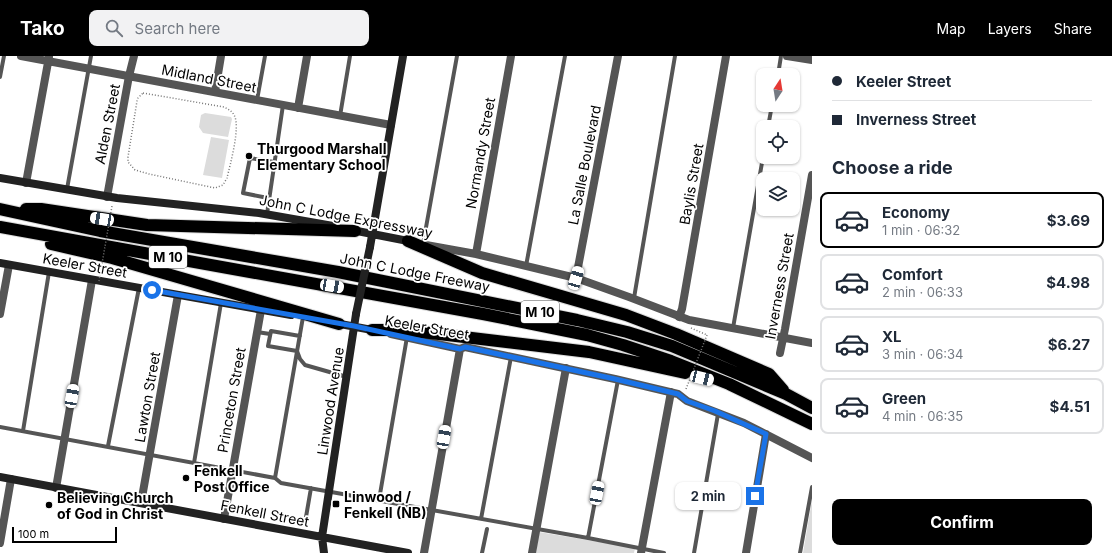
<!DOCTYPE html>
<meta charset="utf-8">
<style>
body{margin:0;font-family:Inter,sans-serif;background:#f2f2f3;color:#1f2937;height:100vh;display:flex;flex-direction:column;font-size:15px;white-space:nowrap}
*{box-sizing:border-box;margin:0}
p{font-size:13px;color:#747a83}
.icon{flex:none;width:22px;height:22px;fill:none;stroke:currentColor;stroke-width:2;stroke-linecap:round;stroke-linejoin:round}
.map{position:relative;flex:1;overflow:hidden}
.drawer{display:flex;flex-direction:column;background:#fff;width:300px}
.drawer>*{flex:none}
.hud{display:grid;align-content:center;height:88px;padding:0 20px;background:#fff}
.needle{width:26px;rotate:12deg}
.controls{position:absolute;left:756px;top:12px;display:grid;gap:8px}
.controls a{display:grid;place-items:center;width:44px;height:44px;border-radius:8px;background:#fff;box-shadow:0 1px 3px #0004;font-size:20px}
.scale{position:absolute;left:12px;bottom:10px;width:105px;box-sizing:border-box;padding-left:4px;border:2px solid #000;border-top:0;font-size:11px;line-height:14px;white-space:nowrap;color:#000;-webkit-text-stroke:3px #fff;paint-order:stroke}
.end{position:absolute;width:18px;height:18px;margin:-9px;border:5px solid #1a73e8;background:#fff;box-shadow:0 0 0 2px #fff}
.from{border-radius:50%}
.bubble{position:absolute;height:28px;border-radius:8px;background:#fff;box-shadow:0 1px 3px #0004;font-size:13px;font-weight:700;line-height:28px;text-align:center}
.car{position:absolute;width:12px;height:24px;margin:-12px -6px;border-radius:5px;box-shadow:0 0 3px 1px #0007;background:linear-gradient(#fff 24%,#345 0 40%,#fff 0 76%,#345 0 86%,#fff 0)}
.hud b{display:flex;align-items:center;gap:14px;height:38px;font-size:15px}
.hud b+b{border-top:1px solid #e0e1e3}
.hud i{width:10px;height:10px;background:#1f2937}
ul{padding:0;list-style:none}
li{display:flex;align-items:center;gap:12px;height:56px;margin:0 8px 6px;padding:0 12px;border:2px solid #e0e1e3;border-radius:8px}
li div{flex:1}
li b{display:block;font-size:15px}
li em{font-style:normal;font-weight:700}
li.on{border-color:#000}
li>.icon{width:36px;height:36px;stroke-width:1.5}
h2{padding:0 20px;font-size:18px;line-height:48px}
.action{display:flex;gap:8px;margin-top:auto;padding:8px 20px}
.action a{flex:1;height:46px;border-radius:8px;background:#000;color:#fff;font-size:16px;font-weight:700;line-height:46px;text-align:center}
header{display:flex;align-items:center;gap:24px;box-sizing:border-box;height:56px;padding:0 20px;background:#000;color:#fff}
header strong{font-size:19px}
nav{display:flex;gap:22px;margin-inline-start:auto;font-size:14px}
.search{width:280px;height:36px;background:#f2f2f3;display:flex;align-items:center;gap:10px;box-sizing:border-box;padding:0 14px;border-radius:8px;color:#747a83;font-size:15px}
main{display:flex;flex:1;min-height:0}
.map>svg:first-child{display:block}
.green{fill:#dcdcdc}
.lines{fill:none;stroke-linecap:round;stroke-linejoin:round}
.highway-casing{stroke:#dbdbdb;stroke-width:14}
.path{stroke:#777;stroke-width:1.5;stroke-dasharray:1 2;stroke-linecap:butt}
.lane{stroke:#555;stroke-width:4}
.street{stroke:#555;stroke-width:8}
.secondary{stroke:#222;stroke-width:8}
.highway{stroke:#000;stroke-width:12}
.path-bridge{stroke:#777;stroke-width:1.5;stroke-dasharray:1 2;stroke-linecap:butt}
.secondary-bridge{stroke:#222;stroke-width:8}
.route{stroke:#1a73e8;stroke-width:5}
.poi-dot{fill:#000;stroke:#fff;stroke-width:1.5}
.labels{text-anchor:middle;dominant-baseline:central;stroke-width:3.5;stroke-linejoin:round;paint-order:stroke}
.shield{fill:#fff;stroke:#4c4c4c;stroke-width:1}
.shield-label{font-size:13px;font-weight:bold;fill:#000}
.street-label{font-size:14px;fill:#000;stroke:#fff}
.poi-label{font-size:14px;font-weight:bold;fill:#000;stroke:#fff;text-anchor:start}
</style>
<header>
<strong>Tako</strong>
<div class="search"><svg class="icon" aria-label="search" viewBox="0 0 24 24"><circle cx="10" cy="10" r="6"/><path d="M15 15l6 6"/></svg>Search here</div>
<nav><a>Map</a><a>Layers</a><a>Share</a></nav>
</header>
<main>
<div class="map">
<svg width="812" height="497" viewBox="0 0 812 497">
<rect width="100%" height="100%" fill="#fff"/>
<path class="green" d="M205,57L231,61L232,63L228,81L203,77L199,71L201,59Z
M211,81L229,84L222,122L203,119Z
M812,444V497H803Z
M539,476L635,492L634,497H536Z"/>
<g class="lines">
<g class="highway-casing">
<path id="highway" d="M0,153L100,175L338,216L577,264L627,276L672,290L786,338L812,352
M26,153H41L147,169L355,175
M0,171L483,258L587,279L623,289L671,305L729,328L812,368
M408,185L482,217L626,259L676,278L769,318L783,334
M51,188L112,202L339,268
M372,274H405L589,296L685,317"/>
</g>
<path class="path" d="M143,37L224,51C228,53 232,55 234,59C241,70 230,109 227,122L223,129L215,132L149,118L135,114L128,106V101L137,45L138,42Z
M691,272L707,279"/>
<path class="lane" d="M778,19L781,0
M0,21L4,0
M257,44L265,0
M340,60L350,0
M768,71L772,49
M67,133L91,0
M268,142L243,137L250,102L274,106
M267,158L283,49
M423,188L457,0
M526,210L565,0
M634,242L675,0
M733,272L763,101
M257,276L270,278
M300,280L271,275L268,290L297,295L300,303L305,309L347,321
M0,371L275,422L281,427L588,482L664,497
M23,375L49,216
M108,390L139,232
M194,407L221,247
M275,422L303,261
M379,444L407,281
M306,461L311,432
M481,463L511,301
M588,482L618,324
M482,497L487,473
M694,497L718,358
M800,497L812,431"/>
<path class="street" d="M21,0L391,69
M787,0L812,4
M215,36L221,0
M298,52L307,0
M26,127L49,1
M107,141L129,20L134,0
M426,189L476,198L576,222L629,241L689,264L812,287
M476,198L511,0
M576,222L618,0
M0,258L9,209
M679,261L682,253L726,0
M391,278L460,293L465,291L615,323L678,338L687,345L744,367L812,402
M780,297L785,273L812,119
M56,432L92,224
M141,447L178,239
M224,463L261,254
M0,487L11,423
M424,497L460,293
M532,497L566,312
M641,497L671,336
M746,497L766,378"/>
<path class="secondary" d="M0,122L117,142L259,157L333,170
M352,174L408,185
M370,191L403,0
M0,207L291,259
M335,267L372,274
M0,421L408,497
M324,497L322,481L356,258"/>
<use href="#highway" class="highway"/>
<path class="path-bridge" d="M99,225L112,150
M686,333L707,279"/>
<path class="secondary-bridge" d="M356,258L370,191"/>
</g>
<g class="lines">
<path class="route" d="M152,234L354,270L460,293L465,291L615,323L678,338L687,345L715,355L766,378L755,440"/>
</g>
<g class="poi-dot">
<circle cx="249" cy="100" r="4"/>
<circle cx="186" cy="422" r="4"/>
<rect x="332" y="444" width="8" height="8" rx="2"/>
<circle cx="49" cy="449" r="4"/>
</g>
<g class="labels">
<g class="shield">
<rect x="149" y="190" width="38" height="22" rx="3"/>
<rect x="521" y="245" width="38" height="22" rx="3"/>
</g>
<g class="shield-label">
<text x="168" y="201">M 10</text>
<text x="540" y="256">M 10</text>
</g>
<g class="street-label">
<text transform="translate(209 22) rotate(11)">Midland Street</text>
<text transform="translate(107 68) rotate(-79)">Alden Street</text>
<text transform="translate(480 97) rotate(-80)">Normandy Street</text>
<text transform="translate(584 109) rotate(-79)">La Salle Boulevard</text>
<text transform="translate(691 128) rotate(-80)">Baylis Street</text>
<text transform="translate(346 160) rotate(11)">John C Lodge Expressway</text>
<text transform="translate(85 209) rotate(10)">Keeler Street</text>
<text transform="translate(415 216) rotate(11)">John C Lodge Freeway</text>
<text transform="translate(779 230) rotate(-80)">Inverness Street</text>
<text transform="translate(427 271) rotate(10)">Keeler Street</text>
<text transform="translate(147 341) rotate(-80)">Lawton Street</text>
<text transform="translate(231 344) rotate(-80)">Princeton Street</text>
<text transform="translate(330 345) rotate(-81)">Linwood Avenue</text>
<text transform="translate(265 457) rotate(11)">Fenkell Street</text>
</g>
<g class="poi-label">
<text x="257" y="92">Thurgood Marshall<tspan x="257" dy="16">Elementary School</tspan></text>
<text x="194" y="414">Fenkell<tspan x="194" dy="16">Post Office</tspan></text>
<text x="344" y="440">Linwood /<tspan x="344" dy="16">Fenkell (NB)</tspan></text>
<text x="57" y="441">Believing Church<tspan x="57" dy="16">of God in Christ</tspan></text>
</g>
</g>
</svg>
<div class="controls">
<a><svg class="needle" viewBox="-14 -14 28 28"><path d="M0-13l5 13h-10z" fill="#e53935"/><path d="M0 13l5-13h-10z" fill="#747a83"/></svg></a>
<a><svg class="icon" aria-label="locate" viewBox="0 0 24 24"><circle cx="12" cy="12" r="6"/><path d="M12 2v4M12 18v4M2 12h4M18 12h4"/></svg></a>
<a><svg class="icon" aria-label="layers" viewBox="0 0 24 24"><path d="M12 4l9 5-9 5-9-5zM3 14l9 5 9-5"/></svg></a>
</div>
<div class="scale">100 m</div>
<i class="end from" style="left:152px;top:234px"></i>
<i class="end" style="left:755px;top:440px"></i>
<div class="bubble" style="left:675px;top:426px;width:66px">2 min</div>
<i class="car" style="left:102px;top:163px;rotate:279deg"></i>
<i class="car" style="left:576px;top:222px;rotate:16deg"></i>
<i class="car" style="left:332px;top:230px;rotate:100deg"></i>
<i class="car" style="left:702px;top:322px;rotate:104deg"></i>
<i class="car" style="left:72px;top:340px;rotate:10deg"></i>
<i class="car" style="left:444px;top:381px;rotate:10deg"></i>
<i class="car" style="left:597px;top:437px;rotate:11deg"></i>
</div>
<section class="drawer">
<div class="hud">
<b><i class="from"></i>Keeler Street</b>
<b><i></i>Inverness Street</b>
</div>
<h2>Choose a ride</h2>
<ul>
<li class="on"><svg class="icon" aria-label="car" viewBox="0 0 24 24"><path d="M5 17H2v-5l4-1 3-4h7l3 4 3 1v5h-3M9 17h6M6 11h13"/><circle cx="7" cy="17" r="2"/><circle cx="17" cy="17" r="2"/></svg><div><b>Economy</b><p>1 min · 06:32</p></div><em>$3.69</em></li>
<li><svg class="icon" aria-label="car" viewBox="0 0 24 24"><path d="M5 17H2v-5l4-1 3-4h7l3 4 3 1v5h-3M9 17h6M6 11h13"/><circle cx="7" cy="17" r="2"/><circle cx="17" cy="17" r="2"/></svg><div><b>Comfort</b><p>2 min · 06:33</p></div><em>$4.98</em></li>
<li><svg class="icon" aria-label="car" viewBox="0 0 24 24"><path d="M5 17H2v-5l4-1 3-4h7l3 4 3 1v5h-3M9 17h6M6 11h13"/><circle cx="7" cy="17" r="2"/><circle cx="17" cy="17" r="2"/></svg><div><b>XL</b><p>3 min · 06:34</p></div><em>$6.27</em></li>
<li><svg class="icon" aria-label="car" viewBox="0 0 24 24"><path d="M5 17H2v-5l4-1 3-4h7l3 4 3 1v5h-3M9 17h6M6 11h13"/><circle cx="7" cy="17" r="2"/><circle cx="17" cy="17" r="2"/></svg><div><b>Green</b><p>4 min · 06:35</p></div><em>$4.51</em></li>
</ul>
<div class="action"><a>Confirm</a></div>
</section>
</main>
